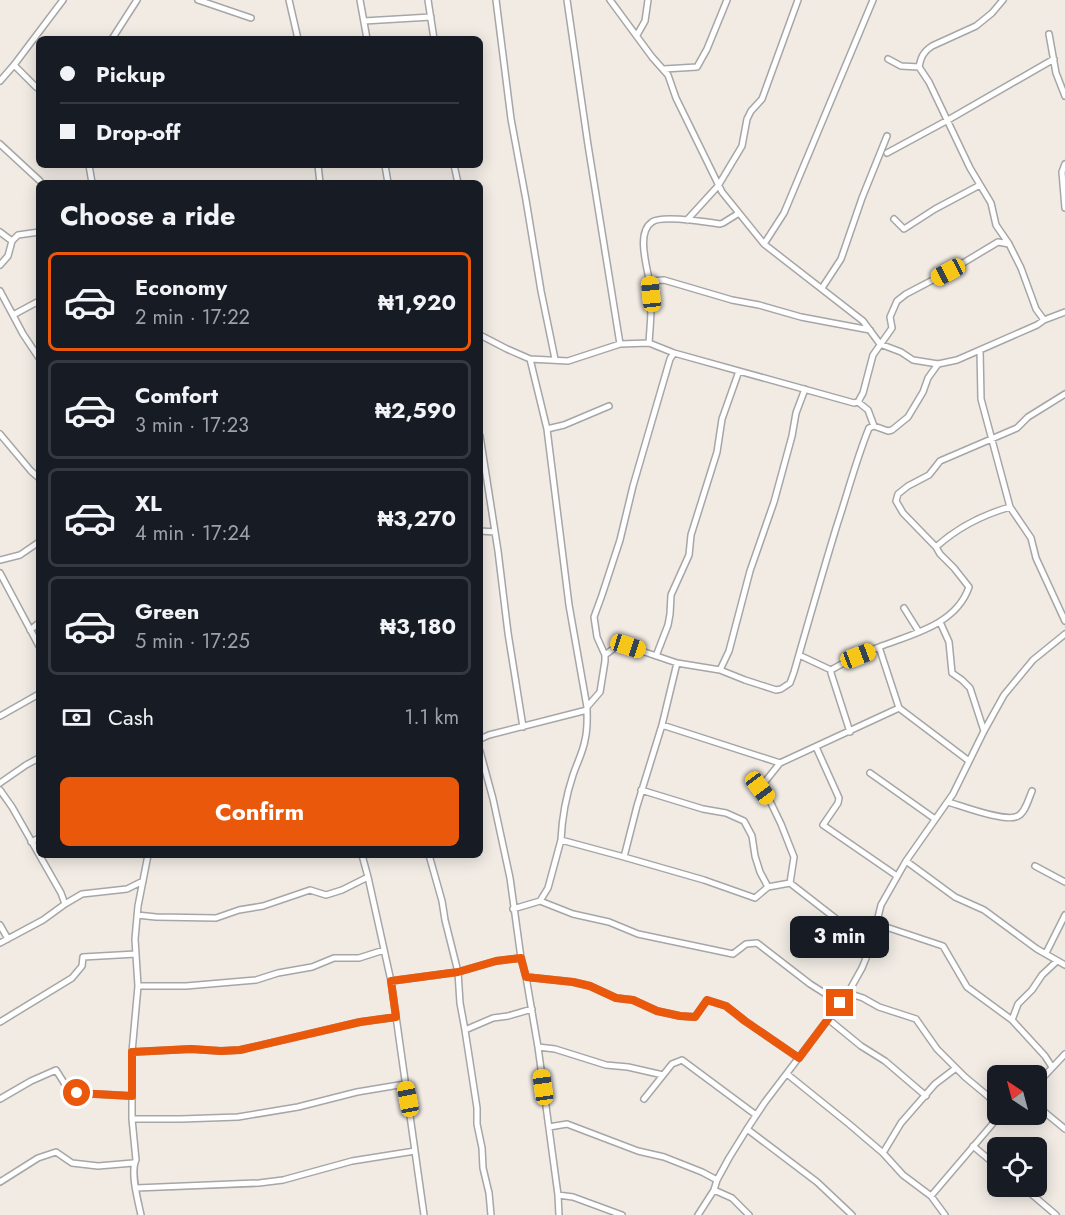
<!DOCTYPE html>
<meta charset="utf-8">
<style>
body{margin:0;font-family:Jost,sans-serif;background:#20242c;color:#f1f3f6;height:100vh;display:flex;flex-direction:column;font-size:22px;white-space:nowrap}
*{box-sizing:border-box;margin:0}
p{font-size:20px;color:#9ea1a6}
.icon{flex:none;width:33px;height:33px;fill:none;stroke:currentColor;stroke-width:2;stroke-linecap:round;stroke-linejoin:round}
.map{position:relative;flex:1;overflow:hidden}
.drawer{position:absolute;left:36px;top:180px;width:447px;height:678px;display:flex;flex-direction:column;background:#171b24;border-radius:9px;box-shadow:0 3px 15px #0003}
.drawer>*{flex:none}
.hud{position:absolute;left:36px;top:36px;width:447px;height:132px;border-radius:9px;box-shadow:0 3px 15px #0003;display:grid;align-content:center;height:132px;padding:0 24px;background:#171b24}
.needle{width:39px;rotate:324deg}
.buttons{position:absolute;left:987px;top:1065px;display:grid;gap:12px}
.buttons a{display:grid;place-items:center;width:60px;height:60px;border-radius:9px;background:#171b24;box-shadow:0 3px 15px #0003;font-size:30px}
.end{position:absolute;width:27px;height:27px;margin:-14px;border:8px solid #ea580c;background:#fff;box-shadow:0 0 0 3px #fff}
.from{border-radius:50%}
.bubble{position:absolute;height:42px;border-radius:9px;background:#171b24;box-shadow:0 3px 15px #0003;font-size:20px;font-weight:700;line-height:42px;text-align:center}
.car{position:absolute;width:18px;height:36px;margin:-18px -9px;border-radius:8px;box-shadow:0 0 4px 2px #0007;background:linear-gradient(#f5c518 24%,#345 0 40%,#f5c518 0 76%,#345 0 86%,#f5c518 0)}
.hud b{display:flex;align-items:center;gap:21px;height:57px;font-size:22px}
.hud b+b{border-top:2px solid #363941}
.hud i{width:15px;height:15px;background:#f1f3f6}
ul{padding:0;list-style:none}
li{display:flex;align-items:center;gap:18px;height:99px;margin:0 12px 9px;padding:0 12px;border:3px solid #363941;border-radius:9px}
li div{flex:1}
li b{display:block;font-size:22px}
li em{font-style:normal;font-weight:700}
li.active{border-color:#ea580c}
li>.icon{width:54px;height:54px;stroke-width:1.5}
h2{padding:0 24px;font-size:27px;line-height:72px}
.pay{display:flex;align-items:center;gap:15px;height:66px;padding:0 24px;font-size:22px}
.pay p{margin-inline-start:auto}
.action{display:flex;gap:12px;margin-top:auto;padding:12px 24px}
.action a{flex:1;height:69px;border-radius:9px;background:#ea580c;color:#fff;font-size:24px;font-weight:700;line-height:69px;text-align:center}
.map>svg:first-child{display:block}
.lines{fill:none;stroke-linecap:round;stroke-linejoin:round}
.minor-casing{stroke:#a6a6a6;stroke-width:8}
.minor{stroke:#fff;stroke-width:5}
.route{stroke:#ea580c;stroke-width:8}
</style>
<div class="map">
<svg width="1065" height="1215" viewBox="0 0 1065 1215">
<rect width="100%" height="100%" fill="#f1ebe4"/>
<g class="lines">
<g class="minor-casing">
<path id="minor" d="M198,0L251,18
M289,0L298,39
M360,0L367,39
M428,0L434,39
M496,0L511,119L526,200L541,291L555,359
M567,0L588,145L620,344
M610,0L652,57L668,75L676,98L722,192L764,244L863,321L880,344L901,352L913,360L938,364L957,360L1037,325L1044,320L1065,312
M364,21L431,17
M1049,34L1056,73L1065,96
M637,35L645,21L648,0
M112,39L137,0
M888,59L901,66L919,67L929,82L970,168L991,203L996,225L1009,244L1021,268L1036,309L1044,320
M14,65L36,87L39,89
M919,67C921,57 923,52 932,46L976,26L992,13L1003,0
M664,69L697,67L707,49L727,0
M0,81L14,65L63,0
M0,144L40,181
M887,153L948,120L1054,59
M89,165L92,183
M318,165L320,183
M385,165L388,183
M454,165L458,183
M1065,208L1062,172L1065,164
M894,219L904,229L935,209L980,185
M687,220L718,186L742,146L747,119L751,111L762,99L798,0
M0,232L12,241L18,235L39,232
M764,244L784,213L873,0
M0,265L8,256L12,241
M650,281L664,280L732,300L759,305L801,317L870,330
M822,288L841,259L862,198L887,136
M0,291L23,334L39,358
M13,315L39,301
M480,335L507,349L530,359L568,361L620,344L649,343L674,353
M649,343C650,327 652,309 651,292C650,274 634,234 652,222C661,215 707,222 720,224L723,223L739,213
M980,350L981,399L1010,507L1031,538L1036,558L1065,621
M530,359L547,429L569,605L587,707
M858,402L868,410L874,426
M547,429L564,425L609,406
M0,434L31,471L39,478
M480,436L498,551L508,633L523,727
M480,531L495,532
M936,547L903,513L896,501L898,494L908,486L929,475L940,461L1017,428L1028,417L1065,394
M0,560L20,555L39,542
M0,573L39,646
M904,608L919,632
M940,622L949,642L952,673L962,680L970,688L984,731
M30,630L39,623
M605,655L613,649L624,645L677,663L720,670L745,680L776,690L781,689L790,683L794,672C808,623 822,574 837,525C848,492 856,460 869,428L874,426L888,431L892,430L908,417L923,392L928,378L938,364
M799,655L831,670
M656,656L668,625L670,614L671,595L689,555L691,535L717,452L722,419L739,371
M720,670L729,651L750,571L774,502L792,436L796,413L805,389
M899,708L969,761
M0,716L39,694
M662,725L677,663
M850,732L831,673V670L858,655L879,647
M480,739L489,735L587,710
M816,747L839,798L838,803L823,825L897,876
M480,751L493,799L510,878L521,958L526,977L538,1047L558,1195L559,1215
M780,763L662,725L637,806L624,857L561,840C562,818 566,796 573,775C577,763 583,752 585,740C588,728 587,718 587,707L600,692L605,661V655L597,637L594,617L602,595L620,540L633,486L670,359L674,353L854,403L858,402L863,393L873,355L892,328L890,317L897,301L906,294L948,272L998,242L1009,244
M870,773L935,819
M0,783L26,765L39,758
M0,790L12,807L61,893L65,904L43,920L0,943
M641,790L703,809L726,813L744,821L752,836L755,856L760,872L768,887
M948,802C962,806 1006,823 1018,816C1025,813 1029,798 1032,791
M31,842L39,838
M362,855L368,877L391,981L424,1215
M429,855L442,901L445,920L458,972L460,1003L465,1030
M624,857L704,880L755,898L768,887L790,883
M906,861L955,897L984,910L1037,949L1065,965
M1035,866L1065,882
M540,901L573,914L609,922L638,934L733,954L746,944L757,943L810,984L840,1003
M65,904L82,894L127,889L143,881
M513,909L540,901L548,888L561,840
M137,915L156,917L216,918L239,910L263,906L310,890L326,895L342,890L368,877
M877,924L943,946L967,987L1012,1020L1045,1056L1052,1067
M0,925L8,939
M871,946L790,883L794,857L781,824L769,799L760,788L780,763L899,708L879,647C912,634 956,625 969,587L954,568L940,554L936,547C957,528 982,515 1010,507
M1046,953L1065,915
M526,977L573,982L590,986L616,998L633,1000L657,1011L680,1016L695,1017L707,1000L726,1006L745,1021L799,1058
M391,981L458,972L496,961L521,958
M138,986H186L256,980L278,973L312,967L334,958H359L384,950
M848,993L863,998L879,1007L916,1019L937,1049L965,1077L989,1097L998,1109
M828,1019L861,1046L885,1061L926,1096
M1012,1020L1018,1004L1032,990L1042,975L1057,961
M0,1022L72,978L82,966L83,957L136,954
M538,1047L555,1049L606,1065L628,1067L663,1075
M132,1052L191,1049L221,1051L240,1050L360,1022L396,1017
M787,1074L849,1124L883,1153L903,1175L931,1196L945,1215
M1036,1085L1065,1054
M0,1099L31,1081L56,1070L68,1089L77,1093L132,1096
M644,1099L672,1064L682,1060L756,1115
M1036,1105L1065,1129
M132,1119H181L238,1117L298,1107L357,1092L405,1084
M549,1127L567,1124L638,1151L664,1157L702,1172L717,1180
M747,1129L817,1182L852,1215
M973,1146L998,1167
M883,1153L901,1123L935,1084L956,1068
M0,1182L38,1158L56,1152L72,1163L98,1166L133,1163
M1022,1186L1056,1215
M136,1188L259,1183L283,1180L352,1161L415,1151
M714,1190L732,1198L749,1215
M558,1195L573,1197L622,1215
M931,1196L1001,1114
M141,1215C138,1201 130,1172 136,1160L132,1119V1052L138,986L135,939L138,906L148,855
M491,1215L489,1193L483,1168L482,1148L477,1124V1108L465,1030L493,1018L508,1016L532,1009
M698,1215L714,1190L717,1180L729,1158L747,1129L765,1102L848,993L862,968L871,946L881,905L906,861L953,794L984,731L1004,695L1033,660L1065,634"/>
</g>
<use href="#minor" class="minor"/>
</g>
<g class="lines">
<path class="route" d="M77,1093L132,1096V1052L191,1049L221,1051L240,1050L360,1022L396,1017L391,981L458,972L496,961L521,958L526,977L573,982L590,986L616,998L633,1000L657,1011L680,1016L695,1017L707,1000L726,1006L745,1021L799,1058L840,1003"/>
</g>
</svg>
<div class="buttons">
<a><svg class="needle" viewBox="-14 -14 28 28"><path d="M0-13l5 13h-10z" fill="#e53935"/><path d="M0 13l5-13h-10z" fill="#9ea1a6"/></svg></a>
<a><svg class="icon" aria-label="locate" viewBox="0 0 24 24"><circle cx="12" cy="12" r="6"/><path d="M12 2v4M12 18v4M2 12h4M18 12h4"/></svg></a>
</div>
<i class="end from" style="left:77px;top:1093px"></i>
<i class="end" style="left:840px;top:1003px"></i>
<div class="bubble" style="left:790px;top:916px;width:99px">3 min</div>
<i class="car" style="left:948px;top:272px;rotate:242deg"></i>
<i class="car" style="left:651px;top:294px;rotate:354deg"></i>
<i class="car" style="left:628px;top:646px;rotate:108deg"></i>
<i class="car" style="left:858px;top:656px;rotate:69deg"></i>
<i class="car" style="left:760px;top:788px;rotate:143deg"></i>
<i class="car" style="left:543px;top:1087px;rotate:352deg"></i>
<i class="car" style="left:408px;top:1099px;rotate:349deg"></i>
<div class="hud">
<b><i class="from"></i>Pickup</b>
<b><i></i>Drop-off</b>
</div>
<section class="drawer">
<h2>Choose a ride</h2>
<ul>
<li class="active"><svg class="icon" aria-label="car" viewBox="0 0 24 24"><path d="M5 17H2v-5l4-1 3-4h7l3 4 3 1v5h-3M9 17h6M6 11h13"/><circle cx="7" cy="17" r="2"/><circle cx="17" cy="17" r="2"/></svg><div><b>Economy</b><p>2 min · 17:22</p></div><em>₦1,920</em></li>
<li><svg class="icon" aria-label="car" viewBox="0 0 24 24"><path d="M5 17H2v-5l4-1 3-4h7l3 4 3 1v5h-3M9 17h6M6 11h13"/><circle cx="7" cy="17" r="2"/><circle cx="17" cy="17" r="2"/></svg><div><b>Comfort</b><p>3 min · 17:23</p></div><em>₦2,590</em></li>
<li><svg class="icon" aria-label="car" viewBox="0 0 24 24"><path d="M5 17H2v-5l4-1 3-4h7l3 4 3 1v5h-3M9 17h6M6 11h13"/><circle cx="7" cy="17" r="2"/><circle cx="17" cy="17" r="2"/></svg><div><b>XL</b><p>4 min · 17:24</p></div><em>₦3,270</em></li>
<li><svg class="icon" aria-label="car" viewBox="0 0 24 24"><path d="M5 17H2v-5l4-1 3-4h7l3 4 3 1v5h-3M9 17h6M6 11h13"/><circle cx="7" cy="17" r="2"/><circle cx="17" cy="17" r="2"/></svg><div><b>Green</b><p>5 min · 17:25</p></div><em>₦3,180</em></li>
</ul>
<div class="pay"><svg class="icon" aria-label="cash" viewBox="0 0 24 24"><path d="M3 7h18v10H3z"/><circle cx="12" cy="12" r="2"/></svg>Cash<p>1.1 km</p></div>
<div class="action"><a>Confirm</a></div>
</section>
</div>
